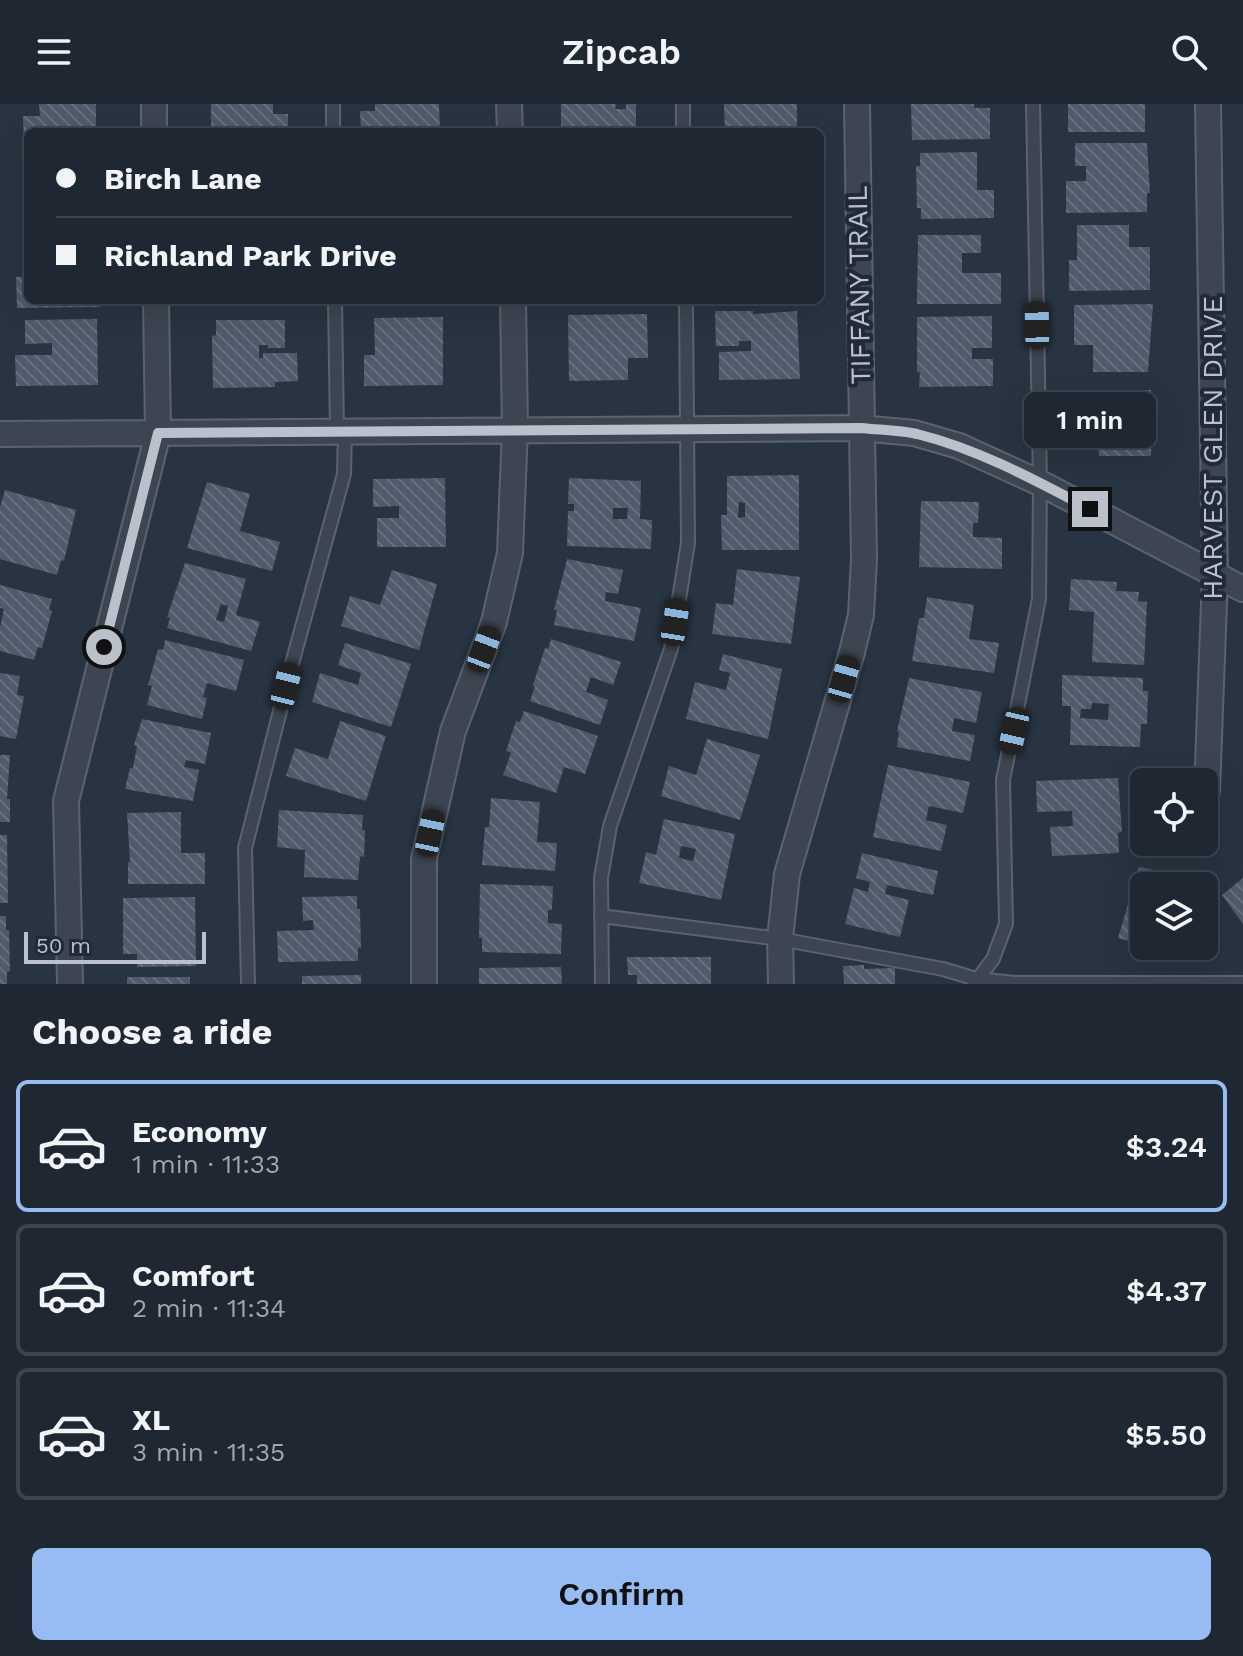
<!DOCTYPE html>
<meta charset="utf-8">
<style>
body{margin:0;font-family:"Work Sans",sans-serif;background:#2b333e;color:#f1f3f6;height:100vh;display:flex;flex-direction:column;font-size:30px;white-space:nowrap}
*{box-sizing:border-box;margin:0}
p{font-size:26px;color:#a1a5ac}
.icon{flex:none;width:44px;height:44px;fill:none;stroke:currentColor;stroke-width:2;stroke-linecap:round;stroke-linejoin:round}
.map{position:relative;height:880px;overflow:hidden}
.panel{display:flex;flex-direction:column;background:#1e2732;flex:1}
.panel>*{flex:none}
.top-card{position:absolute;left:24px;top:24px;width:800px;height:176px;border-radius:12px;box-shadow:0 8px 32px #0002,0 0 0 2px #3c444d;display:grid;align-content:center;height:176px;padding:0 32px;background:#1e2732}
.fabs{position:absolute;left:1130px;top:664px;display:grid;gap:16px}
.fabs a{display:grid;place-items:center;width:88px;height:88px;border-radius:12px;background:#1e2732;box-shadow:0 8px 32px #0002,0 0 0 2px #3c444d;font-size:40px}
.scale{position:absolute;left:24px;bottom:20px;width:182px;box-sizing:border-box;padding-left:8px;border:4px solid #bac1cb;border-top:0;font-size:22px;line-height:28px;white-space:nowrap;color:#bac1cb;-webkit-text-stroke:6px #212a37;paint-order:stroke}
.end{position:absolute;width:36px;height:36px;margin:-18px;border:10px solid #bac1cb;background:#111;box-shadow:0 0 0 4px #111}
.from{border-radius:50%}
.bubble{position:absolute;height:56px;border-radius:12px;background:#1e2732;box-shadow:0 8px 32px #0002,0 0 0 2px #3c444d;font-size:26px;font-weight:600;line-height:56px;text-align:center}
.car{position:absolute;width:24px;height:48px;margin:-24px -12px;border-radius:10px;box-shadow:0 0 6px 2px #0007;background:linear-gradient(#222 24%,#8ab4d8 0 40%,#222 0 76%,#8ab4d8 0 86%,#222 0)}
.top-card b{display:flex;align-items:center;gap:28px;height:76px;font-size:30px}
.top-card b+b{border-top:2px solid #3c444d}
.top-card i{width:20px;height:20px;background:#f1f3f6}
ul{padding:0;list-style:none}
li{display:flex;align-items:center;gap:24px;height:132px;margin:0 16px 12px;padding:0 16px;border:4px solid #3c444d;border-radius:12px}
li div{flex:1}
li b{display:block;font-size:30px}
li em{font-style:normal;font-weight:600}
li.current{border-color:#97bcf3}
li>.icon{width:72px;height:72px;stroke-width:1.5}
h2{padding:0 32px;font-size:36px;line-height:96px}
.primary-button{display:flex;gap:16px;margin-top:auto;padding:16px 32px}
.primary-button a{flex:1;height:92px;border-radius:12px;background:#97bcf3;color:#111;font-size:32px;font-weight:600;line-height:92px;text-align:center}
header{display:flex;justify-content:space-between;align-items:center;height:104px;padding:0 32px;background:#1e2732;font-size:36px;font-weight:600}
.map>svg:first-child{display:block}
.building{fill:url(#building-back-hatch);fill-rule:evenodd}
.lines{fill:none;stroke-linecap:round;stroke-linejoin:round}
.service-casing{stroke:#5b636f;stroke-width:16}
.minor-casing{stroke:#5b636f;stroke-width:28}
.service{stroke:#3c4551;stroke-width:12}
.minor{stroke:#3c4551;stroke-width:24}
.route{stroke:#bac1cb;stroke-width:10}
.labels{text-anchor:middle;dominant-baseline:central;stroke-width:8;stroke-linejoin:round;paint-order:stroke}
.street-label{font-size:28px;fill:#bac1cb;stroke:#212a37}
</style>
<header><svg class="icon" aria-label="menu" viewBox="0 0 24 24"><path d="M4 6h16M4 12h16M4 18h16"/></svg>Zipcab<svg class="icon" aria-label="search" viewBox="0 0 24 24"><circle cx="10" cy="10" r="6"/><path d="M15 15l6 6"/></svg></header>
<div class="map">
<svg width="1243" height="880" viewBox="0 0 1243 880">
<defs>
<pattern id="building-back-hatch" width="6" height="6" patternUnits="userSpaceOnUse" patternTransform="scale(2)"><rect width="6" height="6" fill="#4f5b6a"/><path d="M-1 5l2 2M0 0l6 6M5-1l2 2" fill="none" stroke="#66717e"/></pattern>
</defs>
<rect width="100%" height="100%" fill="#283442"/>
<path class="building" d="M39,0H96V26L28,28V42H24L23,12H40Z
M211,0H273V10H288V28H211Z
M375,0H439L440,28H361L360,7H375Z
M561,0H616L615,5H626V0H636V28H568V24H561Z
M724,0H797V24H784V28H725Z
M911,0H974V4H990V35L912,36Z
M1068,0H1145V28H1068Z
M1075,39H1147L1150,89H1147V108L1066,109V77H1086V62H1075Z
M977,48V86H994V114L921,115V104H917L916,62H920V49Z
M23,55H28V80H23Z
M23,88H28V121H23Z
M1077,121H1129V143H1150V186L1069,187V156H1077Z
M918,131H981V149H962V169H1001V200H917Z
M16,173H28V196H100V203L17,204Z
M219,196H290V199L219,200Z
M1153,200L1148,268H1093V241H1074V201Z
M715,207H753V210L797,207L800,275L719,276V248L751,247V237H739V242H716Z
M647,210L648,254H628V276L569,277L568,211Z
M992,212V244H972V255H993V282L919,283L920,268H917V213Z
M443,213V281L364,282V251H375L374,214Z
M97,215L98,281L16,282L15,251H52V239L25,240V216Z
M216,216H285V244H268V241H259V254H263V249H297L298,277L275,278V283L213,284L212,232L216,231Z
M1070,286H1151V352H1099L1097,334L1100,335V317H1070Z
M799,371V446H722L721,411H727V372ZM739,398L745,399V413L738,414Z
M445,374L446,443H377V414H399V402L373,403V375Z
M569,374L641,377L640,415L652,416L651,445L567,442L568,407H574V400H568ZM613,404H628L627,415H613Z
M207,378L250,390L240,427L280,438L272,467L187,444Z
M5,386L76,406L64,457L61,456L57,471L0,455V403Z
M921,397L979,398L978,419H973V433L1002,434V465L919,463Z
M567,455L623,466L618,490L606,488L605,497L641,504L634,537L554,521L557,506H554Z
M185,459L246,475L236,511L260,518L251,547L167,524L170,514L167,513ZM221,500L228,502L224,518L216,516Z
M737,465L800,473L791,540L712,530L716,499L733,501Z
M392,466L437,480L419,546L341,522L350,492L380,501Z
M1071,475L1117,478L1116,487L1139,488L1138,497L1147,498L1144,561L1092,558L1094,508L1069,506Z
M0,481L52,495L49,506L52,507L42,544L38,543L34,556L0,547V523L4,505L0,504Z
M927,493L974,501L969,535L999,539L994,569L912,557L919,514H924Z
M551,535L621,558L613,581L591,573L586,588L608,596L600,621L530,597L535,582L533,581L545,544L548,545Z
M165,536L244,556L236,587L207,579L203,593L207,594L202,615L147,601L152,582L148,581L158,545L163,546Z
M345,539L411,560L391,623L312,598L320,569L358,581L361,569L338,561Z
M723,550L782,565L768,635L686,615L695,578L726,586L730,569L719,566Z
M0,569L20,572L17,591L24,592L16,635L0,632Z
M1062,571L1143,574V587H1148L1147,620H1141L1140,643L1070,641L1071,602H1062ZM1092,599L1109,600L1108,616L1080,614L1081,605H1091Z
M909,574L982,588L976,619L954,614L952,627L975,631L970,657L897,643L899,628L897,627Z
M524,607L598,632L585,670L564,663L556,689L503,671L511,649L506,647L516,617L520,618Z
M142,615L211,629L205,660L186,656L184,663L199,666L193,697L125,685L130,664H133L137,642L134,641Z
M340,617L386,632L366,697L286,672L295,644L328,655Z
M707,635L760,651L740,716L661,692L669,662L696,671Z
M0,651H10L7,695H10V718H0Z
M888,661L970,678L963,709L929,702L926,716L947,721L941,747L873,733Z
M1118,674L1122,728L1118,729L1119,749L1052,752L1050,723L1073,722L1072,707L1037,708L1036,677Z
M491,694L540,698L537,738L557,739L555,767L482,761L485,723H489Z
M279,706L363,711L362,726H365L364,753L360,752L358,776L304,773L305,746L277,743Z
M181,708V749H205V780H128V758H130L127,709Z
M664,715L735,730L721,796L639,779L646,748L656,751ZM681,742L696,745L693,757L679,754Z
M0,731H7L8,799H0Z
M862,749L938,767L933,791L887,781L885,790L909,796L900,833L845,820L854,784L868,788L870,778L856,774Z
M1139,763L1185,773L1184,778L1196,781L1144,782V841L1118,834Z
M1243,774V820L1222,791Z
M480,780L553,782L552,806H548V819L562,820L561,850L482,848V834H479Z
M357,792V805H360L361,844H358V857L278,858L277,827L314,826L313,816L303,817L302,793Z
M195,793L196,862L137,863V850H123V794Z
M0,812H6V826H9L10,867L7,868V880H0Z
M627,853H711V880H637V871H628Z
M864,861V865L895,864V880H844L843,862Z
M561,863L562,880H479V864Z
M361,871V880H302V872Z
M127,873H190V880H127Z"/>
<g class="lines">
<g class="service-casing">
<path id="service" d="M333,0V28
M683,0V28
M335,196L337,327
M601,812L780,835L943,865L976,875L1015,879H1243
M248,880L245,744L293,556L344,370L345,327
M602,880L601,774L610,722L671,545L688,439L686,196
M974,880L993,855L1006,820L1003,676L1039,495L1040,379L1033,0"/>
</g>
<g class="minor-casing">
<path id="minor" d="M154,0V28
M509,0L510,28
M0,330L861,324L914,329L959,342L1040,379L1243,485
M1207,687L1215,472L1208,0
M70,880L66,697L158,329L156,196
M424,880V755L453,627L494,518L510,449L515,325L513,196
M781,880L780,835L787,770L852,548L861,511L864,455L857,0"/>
</g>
<use href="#service" class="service"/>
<use href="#minor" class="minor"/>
</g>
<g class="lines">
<path class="route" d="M104,543L158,329L861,324C879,326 899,326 917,330C978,345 1035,376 1090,405"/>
</g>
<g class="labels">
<g class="street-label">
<text transform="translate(859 181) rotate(-91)">TIFFANY TRAIL</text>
<text transform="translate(1212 344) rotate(-90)">HARVEST GLEN DRIVE</text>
</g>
</g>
</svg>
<div class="fabs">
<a><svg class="icon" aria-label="locate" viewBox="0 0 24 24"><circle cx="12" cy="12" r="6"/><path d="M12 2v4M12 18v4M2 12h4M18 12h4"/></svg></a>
<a><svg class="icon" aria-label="layers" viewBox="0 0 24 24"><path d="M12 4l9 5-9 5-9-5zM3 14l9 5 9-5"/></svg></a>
</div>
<div class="scale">50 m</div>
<i class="end from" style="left:104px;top:543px"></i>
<i class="end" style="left:1090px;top:405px"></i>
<div class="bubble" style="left:1024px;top:288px;width:132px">1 min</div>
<i class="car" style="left:1037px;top:221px;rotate:359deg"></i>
<i class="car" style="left:675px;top:518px;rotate:9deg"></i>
<i class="car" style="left:484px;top:545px;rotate:21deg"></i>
<i class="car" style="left:844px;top:575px;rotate:16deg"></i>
<i class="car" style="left:286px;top:582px;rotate:14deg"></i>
<i class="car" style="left:1014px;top:627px;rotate:193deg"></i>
<i class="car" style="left:430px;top:729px;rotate:12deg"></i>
<div class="top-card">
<b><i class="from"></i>Birch Lane</b>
<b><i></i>Richland Park Drive</b>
</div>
</div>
<section class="panel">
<h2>Choose a ride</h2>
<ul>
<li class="current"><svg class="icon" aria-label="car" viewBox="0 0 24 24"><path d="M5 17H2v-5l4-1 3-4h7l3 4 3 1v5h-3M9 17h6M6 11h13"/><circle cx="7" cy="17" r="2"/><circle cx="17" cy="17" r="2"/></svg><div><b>Economy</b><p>1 min · 11:33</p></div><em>$3.24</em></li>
<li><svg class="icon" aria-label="car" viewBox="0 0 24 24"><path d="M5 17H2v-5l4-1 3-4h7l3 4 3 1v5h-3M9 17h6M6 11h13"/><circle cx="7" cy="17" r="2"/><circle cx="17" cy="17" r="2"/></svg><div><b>Comfort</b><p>2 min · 11:34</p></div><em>$4.37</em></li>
<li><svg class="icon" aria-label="car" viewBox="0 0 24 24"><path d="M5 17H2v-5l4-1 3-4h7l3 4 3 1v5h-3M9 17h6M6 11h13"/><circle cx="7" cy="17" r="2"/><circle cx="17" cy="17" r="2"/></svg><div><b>XL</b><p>3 min · 11:35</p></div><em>$5.50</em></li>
</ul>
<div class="primary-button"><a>Confirm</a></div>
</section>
